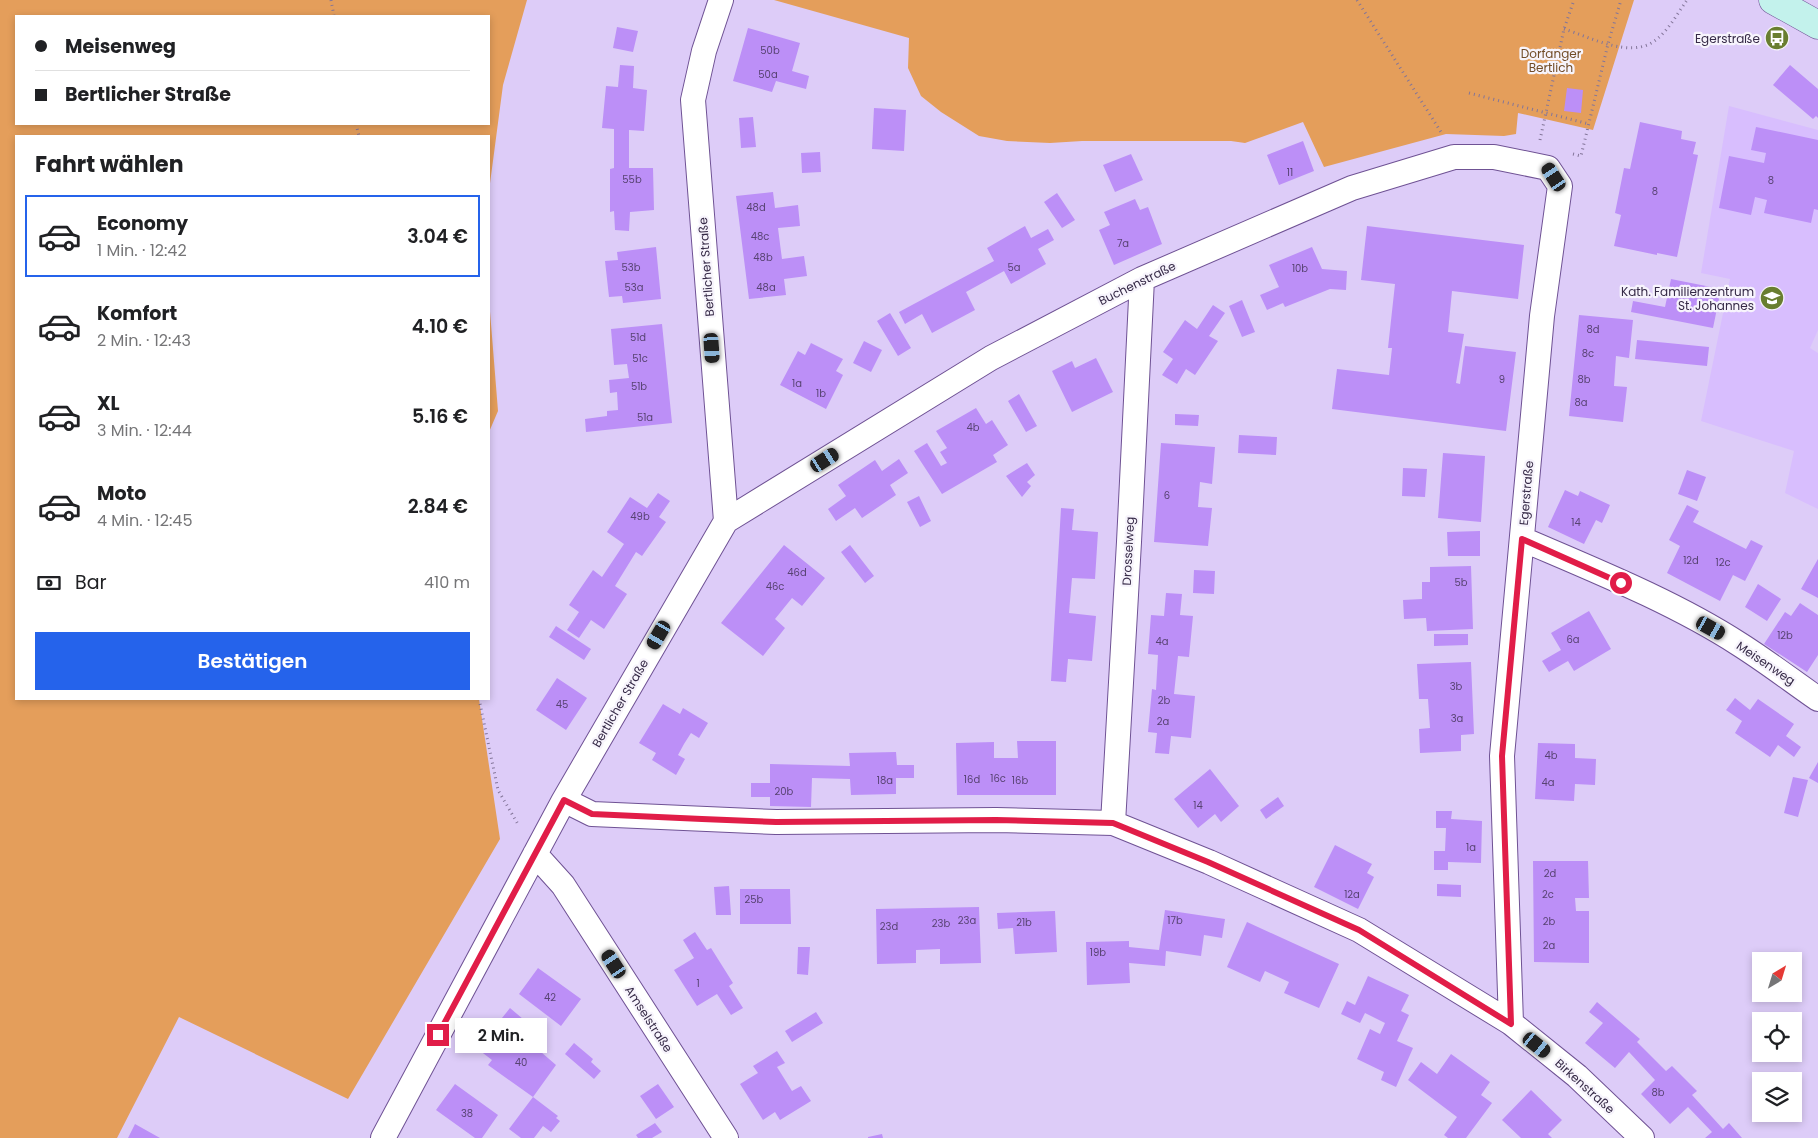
<!DOCTYPE html>
<html lang="de">
<meta charset="utf-8">
<style>
body{margin:0;font-family:Poppins,sans-serif;background:#f2f2f2;color:#202124;height:100vh;display:flex;flex-direction:column;font-size:19px;white-space:nowrap}
*{box-sizing:border-box;margin:0}
p{font-size:16px;color:#757577}
.icon{flex:none;width:28px;height:28px;fill:none;stroke:currentColor;stroke-width:2;stroke-linecap:round;stroke-linejoin:round}
.map{position:relative;flex:1;overflow:hidden}
.side{position:absolute;left:15px;top:135px;width:475px;height:565px;display:flex;flex-direction:column;background:#fff;border-radius:0px;box-shadow:0 2px 8px #0003}
.side>*{flex:none}
.guide{position:absolute;left:15px;top:15px;width:475px;height:110px;border-radius:0px;box-shadow:0 2px 8px #0003;display:grid;align-content:center;height:110px;padding:0 20px;background:#fff}
.needle{width:32px;rotate:38deg}
.buttons{position:absolute;left:1752px;top:952px;display:grid;gap:10px}
.buttons a{display:grid;place-items:center;width:50px;height:50px;border-radius:0px;background:#fff;box-shadow:0 2px 8px #0003;font-size:25px}
.end{position:absolute;width:22px;height:22px;margin:-11px;border:6px solid #e11d48;background:#fff;box-shadow:0 0 0 2px #fff}
.from{border-radius:50%}
.bubble{position:absolute;height:35px;border-radius:0px;background:#fff;box-shadow:0 2px 8px #0003;font-size:16px;font-weight:600;line-height:35px;text-align:center}
.car{position:absolute;width:15px;height:30px;margin:-15px -8px;border-radius:6px;box-shadow:0 0 4px 1px #0007;background:linear-gradient(#222 24%,#8ab4d8 0 40%,#222 0 76%,#8ab4d8 0 86%,#222 0)}
.guide b{display:flex;align-items:center;gap:18px;height:48px;font-size:19px}
.guide b+b{border-top:1px solid #e0e0e0}
.guide i{width:12px;height:12px;background:#202124}
ul{padding:0;list-style:none}
li{display:flex;align-items:center;gap:15px;height:82px;margin:0 10px 8px;padding:0 10px;border:2px solid transparent;border-radius:0px}
li div{flex:1}
li b{display:block;font-size:19px}
li em{font-style:normal;font-weight:600}
li.current{border-color:#2563eb}
li>.icon{width:45px;height:45px;stroke-width:1.5}
h2{padding:0 20px;font-size:22px;line-height:60px}
.pay{display:flex;align-items:center;gap:12px;height:55px;padding:0 20px;font-size:19px}
.pay p{margin-inline-start:auto}
.cta{display:flex;gap:10px;margin-top:auto;padding:10px 20px}
.cta a{flex:1;height:58px;border-radius:0px;background:#2563eb;color:#fff;font-size:20px;font-weight:600;line-height:58px;text-align:center}
.map>svg:first-child{display:block}
.built{fill:#d8befe}
.green{fill:#e49e5b;fill-rule:evenodd}
.building{fill:#bc8ff7}
.lines{fill:none;stroke-linecap:round;stroke-linejoin:round}
.street-casing{stroke:#6f5294;stroke-width:26}
.secondary-casing{stroke:#6f5294;stroke-width:29}
.path{stroke:#837599;stroke-width:3;stroke-dasharray:1 4;stroke-linecap:butt}
.street{stroke:#fff;stroke-width:24}
.secondary{stroke:#c3f2ec;stroke-width:28}
.route{stroke:#e11d48;stroke-width:6}
.labels{text-anchor:middle;dominant-baseline:central;stroke-width:4.5;stroke-linejoin:round;paint-order:stroke}
.number-label{font-size:10px;fill:#584373}
.poi-label{font-size:12px;fill:#362a47;stroke:#f7f4fc;text-anchor:end}
.park-label{font-size:12px;fill:#724c27;stroke:#f7f4fc}
.street-label{font-size:12px;fill:#362a47;stroke:#f7f4fc}
</style>
<div class="map">
<svg width="1818" height="1138" viewBox="0 0 1818 1138">
<rect width="100%" height="100%" fill="#ddccf8"/>
<path class="built" d="M1729,106L1818,130V330L1810,348L1818,353V509L1785,493L1794,451L1701,421L1730,279L1701,273Z"/>
<path class="green" d="M0,0H527L503,85L489,191V136H16V699H479L500,839L348,1099L179,1017L117,1138H0ZM16,16H489V124H16Z
M774,0H1634L1593,130L1518,113L1516,134L1504,136L1446,134L1324,167L1303,122L1245,143L1231,141H1082L1050,143L1007,141L979,136L941,112L921,96L908,68L909,38Z
M489,299L498,411L489,432Z"/>
<path class="building" d="M617,27L638,31L633,52L613,48Z
M748,28L800,43L792,71L809,76L806,89L776,81L772,92L733,81Z
M620,65L634,66L633,88L647,90L644,131L629,130V168H653L654,210L630,212L629,231L615,230L614,211L610,212V169L614,168V129L602,128L606,86L618,87Z
M1790,65L1818,89V118L1816,116L1813,119L1773,85Z
M1567,88L1583,90L1581,113L1564,111Z
M874,108L906,110L904,151L872,149Z
M753,117L756,147L741,148L739,118Z
M1640,122L1682,131L1681,139L1696,142L1693,154L1698,155L1677,257L1657,253V255L1614,246L1621,215L1615,213L1624,168L1630,169Z
M1756,127L1818,140V210L1814,209L1811,223L1764,213L1767,200L1755,197L1751,215L1719,208L1729,156L1764,163L1766,153L1751,150Z
M1303,141L1314,171L1279,185L1267,155Z
M820,152L821,172L802,173L801,153Z
M1131,154L1143,180L1115,192L1103,165Z
M773,192L775,208L798,205L800,226L778,228L780,244L782,259L804,256L807,276L784,279L786,295L749,299L736,196Z
M1057,193L1075,220L1062,228L1044,202Z
M1135,199L1140,210L1148,207L1162,244L1114,265L1099,230L1110,225L1104,212Z
M1025,226L1031,238L1048,229L1054,240L1038,249L1046,264L1011,284L1004,271L966,292L975,310L932,333L922,314L905,324L899,312L994,261L987,248Z
M1367,226L1524,245L1518,299L1452,291L1448,332L1464,334L1456,383L1460,384L1465,346L1516,352L1506,431L1332,409L1337,369L1389,375L1392,348H1388L1395,284L1361,280Z
M656,247L661,299L623,303L622,296L609,297L605,261L618,260L617,252Z
M1312,247L1322,269L1347,271L1346,290L1330,289L1285,307L1283,303L1267,310L1260,295L1279,287L1269,265Z
M1671,279L1721,289L1713,328L1631,312L1633,301L1665,307Z
M1242,300L1255,332L1242,337L1229,306Z
M1213,305L1225,313L1209,336L1218,341L1195,375L1186,369L1177,384L1162,375L1173,359L1163,352L1185,320L1197,329Z
M890,313L911,348L898,356L877,321Z
M1579,315L1633,320L1629,358L1616,356L1614,386L1627,387L1623,422L1569,416Z
M662,324L672,423L586,432L585,419L607,416V411L618,410L617,392L610,393L609,380L629,378L627,364L614,365L611,329Z
M1637,340L1709,347L1707,366L1635,359Z
M864,341L882,350L871,372L853,363Z
M811,343L843,359L836,371L843,375L826,409L780,385L798,351L805,355Z
M1096,358L1113,392L1072,412L1052,371L1072,361L1075,368Z
M1019,394L1037,426L1026,432L1008,401Z
M976,408L986,424L992,420L1008,445L993,455L997,462L942,494L914,451L927,443L941,466L947,463L940,452L947,448L936,431Z
M1175,414L1199,415L1198,426L1175,425Z
M1239,435L1277,437L1276,455L1238,453Z
M1161,443L1215,447L1212,484L1200,482L1198,507L1212,508L1208,546L1154,542Z
M1443,453L1485,456L1481,522L1438,518Z
M899,459L908,473L890,485L896,495L862,518L855,508L836,521L828,509L846,496L838,485L875,460L882,471Z
M1027,463L1035,475L1027,482L1031,486L1022,497L1006,476Z
M1403,468L1427,469L1425,497L1402,496Z
M1687,470L1706,477L1697,501L1678,494Z
M1565,490L1578,496L1580,491L1610,505L1602,523L1596,520L1584,544L1548,527Z
M658,493L670,501L659,517L666,522L642,556L636,552L615,586L627,594L604,629L591,620L579,638L567,630L579,612L569,605L593,570L602,577L624,544L607,532L630,497L647,508Z
M919,496L931,521L920,527L907,502Z
M1687,505L1699,511L1693,522L1746,549L1751,540L1763,546L1745,581L1733,575L1720,601L1667,573L1680,546L1669,540Z
M1061,508L1074,509L1072,530L1098,532L1095,579L1072,578L1069,613L1096,616L1092,661L1068,659L1066,682L1051,681Z
M1480,531V556H1448L1447,532Z
M784,545L825,578L802,606L792,598L775,619L785,628L763,656L721,623Z
M850,545L874,576L865,583L841,552Z
M1818,559V598L1801,589Z
M1471,566L1473,629L1427,631L1426,618L1404,619L1403,600L1422,599V582H1430V567Z
M1194,570L1215,571L1214,594L1193,593Z
M1758,584L1781,599L1767,621L1745,607Z
M1166,593L1182,594L1180,615L1193,616L1189,657L1178,656L1174,694L1195,696L1191,738L1171,736L1169,754L1155,753L1157,733L1148,732L1152,689L1156,690L1158,655L1148,654L1151,615L1164,616Z
M1800,603L1818,615V655L1807,672L1764,644L1785,612L1791,616Z
M1589,611L1611,649L1574,671L1568,661L1549,672L1542,661L1561,650L1551,633Z
M556,626L591,649L584,660L549,637Z
M1434,634H1468V645L1434,646Z
M1471,662L1474,734L1461,735V751L1420,753L1419,729L1430,728L1428,699H1419L1417,664Z
M557,678L587,698L566,730L536,710Z
M1735,698L1750,710L1758,699L1794,724L1786,736L1801,747L1794,757L1778,745L1770,757L1735,733L1742,721L1726,710Z
M663,704L680,714L683,708L708,723L699,738L691,733L684,744L678,755L685,759L676,775L652,760L656,753L639,743Z
M1017,741H1056V795H957L956,743L994,742V758H1018Z
M1538,743L1575,744V758L1596,759L1595,785L1575,784L1574,801L1535,799Z
M896,752L897,765H914V778H896V794L851,795L850,779L812,778L811,807L770,806V797H751V783H770V764L850,766L849,753Z
M1818,762V783L1809,778Z
M1210,769L1239,806L1221,822L1215,814L1198,828L1174,799Z
M1793,777L1808,780L1798,817L1784,813Z
M1278,797L1284,806L1266,819L1260,810Z
M1436,811H1452L1451,819L1482,821L1481,863L1448,862V870H1434V851H1445L1446,828H1436Z
M1335,845L1372,864L1367,873L1374,877L1358,909L1314,887Z
M1533,861H1588L1589,898H1575L1576,911H1589V963L1534,962Z
M1437,884L1461,885V897L1437,896Z
M729,886L731,915H716L714,887Z
M740,889H790L791,924H740Z
M979,907L981,963L940,964V949L916,950V963L877,964L876,909Z
M1165,910L1225,919L1222,938L1204,935L1201,956L1166,951L1165,966L1129,963L1130,983L1087,985L1086,942L1129,941V947L1159,950Z
M1055,911L1057,952L1015,954L1013,928L998,929L997,913Z
M1247,922L1339,964L1319,1008L1284,993L1289,982L1265,971L1260,982L1227,967Z
M695,932L707,950L711,948L733,983L729,986L743,1008L731,1015L717,994L697,1006L674,970L694,958L683,940Z
M798,947H810L808,975L797,974Z
M538,968L581,999L561,1026L519,994Z
M1368,976L1409,995L1401,1011L1409,1015L1397,1041L1413,1048L1396,1087L1381,1080L1384,1072L1357,1059L1370,1029L1380,1034L1385,1023L1365,1013L1360,1023L1341,1014L1347,1001L1355,1005Z
M1597,1002L1640,1039L1637,1042L1666,1071L1672,1066L1697,1091L1692,1095L1723,1129L1729,1123L1742,1138H1705L1712,1132L1688,1107L1670,1124L1641,1094L1655,1080L1629,1052L1615,1068L1585,1043L1603,1023L1589,1012Z
M510,1008L530,1025L522,1035L502,1018Z
M816,1012L823,1023L792,1042L785,1031Z
M495,1028L521,1046L526,1039L556,1065L533,1097L488,1065L492,1060L479,1050Z
M574,1043L593,1059L591,1062L601,1071L594,1079L565,1054Z
M777,1051L785,1063L777,1067L792,1091L801,1086L811,1101L780,1120L775,1112L763,1120L740,1084L758,1073L753,1066Z
M1451,1054L1490,1082L1481,1095L1492,1103L1466,1138H1448L1444,1135L1457,1117L1408,1080L1421,1062L1437,1074Z
M455,1084L498,1115L482,1138H475L436,1110Z
M658,1084L674,1107L656,1119L640,1096Z
M1531,1090L1562,1120L1548,1134L1552,1138H1521L1502,1120Z
M533,1097L558,1116L556,1118L560,1121L551,1132L543,1126L534,1138H521L509,1129Z
M655,1123L662,1132L652,1138H638L636,1135Z
M135,1124L160,1138H128Z
M882,1134L883,1138H868V1137Z"/>
<g class="lines">
<g class="street-casing">
<path id="street" d="M726,521L991,358L1142,279L1352,188L1454,157H1494L1548,168L1560,186L1542,316L1502,756L1511,1023
M1522,539C1594,570 1674,602 1739,644C1766,661 1792,681 1818,699
M564,800L592,814L776,822L996,820L1113,823L1209,862L1359,930L1511,1023L1577,1076L1642,1138
M1113,823L1129,542L1142,279
M535,854L563,885L726,1138
M383,1138L564,800L726,521L693,100L704,51L721,0"/>
</g>
<g class="secondary-casing">
<path id="secondary" d="M1773,0L1818,25"/>
</g>
<path class="path" d="M331,0L334,16
M1357,0L1441,132
M1564,29C1590,37 1628,58 1653,42C1668,32 1677,14 1687,0
M1469,93L1589,124
M356,124L359,136
M1540,140L1564,29L1574,0
M1573,154L1581,156L1608,44L1621,0
M479,699L498,790L519,826"/>
<use href="#street" class="street"/>
<use href="#secondary" class="secondary"/>
</g>
<g class="lines">
<path class="route" d="M438,1035L564,800L592,814L702,819L776,822L996,820L1113,823L1208,862L1359,930L1511,1024L1502,756L1522,539L1621,583"/>
</g>
<defs>
<g id="bus-disc" transform="scale(1.25)"><circle r="9.5" fill="#697e30" stroke="#f7f4fc"/><path d="M-5-6H5V4H4V6H2V4H-2V6H-4V4H-5ZM-3.5-4V0h7V-4ZM-3.5 1.2v1.5H-2V1.2ZM2 1.2v1.5H3.5V1.2Z" fill="#fff"/></g>
<g id="school-disc" transform="scale(1.25)"><circle r="9.5" fill="#697e30" stroke="#f7f4fc"/><path d="M0-5L7-2L0 1L-7-2ZM-4 1L0 2.5L4 1V4Q0 6-4 4Z" fill="#fff"/></g>
</defs>
<g fill-rule="evenodd">
<use href="#bus-disc" x="1777" y="38"/>
<use href="#school-disc" x="1772" y="298"/>
</g>
<g class="labels">
<g class="number-label">
<text x="770" y="50">50b</text>
<text x="768" y="74">50a</text>
<text x="1290" y="172">11</text>
<text x="632" y="179">55b</text>
<text x="1771" y="180">8</text>
<text x="1655" y="191">8</text>
<text x="756" y="207">48d</text>
<text x="760" y="236">48c</text>
<text x="1123" y="243">7a</text>
<text x="763" y="257">48b</text>
<text x="631" y="267">53b</text>
<text x="1014" y="267">5a</text>
<text x="1300" y="268">10b</text>
<text x="634" y="287">53a</text>
<text x="766" y="287">48a</text>
<text x="1593" y="329">8d</text>
<text x="638" y="337">51d</text>
<text x="1588" y="353">8c</text>
<text x="640" y="358">51c</text>
<text x="1502" y="379">9</text>
<text x="1584" y="379">8b</text>
<text x="797" y="383">1a</text>
<text x="639" y="386">51b</text>
<text x="821" y="393">1b</text>
<text x="1581" y="402">8a</text>
<text x="645" y="417">51a</text>
<text x="973" y="427">4b</text>
<text x="1167" y="495">6</text>
<text x="640" y="516">49b</text>
<text x="1576" y="522">14</text>
<text x="1691" y="560">12d</text>
<text x="1723" y="562">12c</text>
<text x="797" y="572">46d</text>
<text x="1461" y="582">5b</text>
<text x="775" y="586">46c</text>
<text x="1785" y="635">12b</text>
<text x="1573" y="639">6a</text>
<text x="1162" y="641">4a</text>
<text x="1456" y="686">3b</text>
<text x="1164" y="700">2b</text>
<text x="562" y="704">45</text>
<text x="1457" y="718">3a</text>
<text x="1163" y="721">2a</text>
<text x="1551" y="755">4b</text>
<text x="998" y="778">16c</text>
<text x="972" y="779">16d</text>
<text x="885" y="780">18a</text>
<text x="1020" y="780">16b</text>
<text x="1548" y="782">4a</text>
<text x="784" y="791">20b</text>
<text x="1198" y="805">14</text>
<text x="1471" y="847">1a</text>
<text x="1550" y="873">2d</text>
<text x="1352" y="894">12a</text>
<text x="1548" y="894">2c</text>
<text x="754" y="899">25b</text>
<text x="967" y="920">23a</text>
<text x="1175" y="920">17b</text>
<text x="1549" y="921">2b</text>
<text x="1024" y="922">21b</text>
<text x="941" y="923">23b</text>
<text x="889" y="926">23d</text>
<text x="1549" y="945">2a</text>
<text x="1098" y="952">19b</text>
<text x="698" y="983">1</text>
<text x="550" y="997">42</text>
<text x="521" y="1062">40</text>
<text x="1658" y="1092">8b</text>
<text x="467" y="1113">38</text>
</g>
<g class="poi-label">
<text x="1760" y="38">Egerstraße</text>
<text x="1754" y="291">Kath. Familienzentrum<tspan x="1754" dy="14">St. Johannes</tspan></text>
</g>
<g class="park-label">
<text x="1551" y="53">Dorfanger<tspan x="1551" dy="14">Bertlich</tspan></text>
</g>
<g class="street-label">
<text transform="translate(706 267) rotate(-94)">Bertlicher Straße</text>
<text transform="translate(1137 283) rotate(-26)">Buchenstraße</text>
<text transform="translate(1526 493) rotate(-85)">Egerstraße</text>
<text transform="translate(1128 551) rotate(-87)">Drosselweg</text>
<text transform="translate(1766 663) rotate(34)">Meisenweg</text>
<text transform="translate(620 703) rotate(-60)">Bertlicher Straße</text>
<text transform="translate(649 1019) rotate(57)">Amselstraße</text>
<text transform="translate(1585 1086) rotate(42)">Birkenstraße</text>
</g>
</g>
</svg>
<div class="buttons">
<a><svg class="needle" viewBox="-14 -14 28 28"><path d="M0-13l5 13h-10z" fill="#e53935"/><path d="M0 13l5-13h-10z" fill="#757577"/></svg></a>
<a><svg class="icon" aria-label="locate" viewBox="0 0 24 24"><circle cx="12" cy="12" r="6"/><path d="M12 2v4M12 18v4M2 12h4M18 12h4"/></svg></a>
<a><svg class="icon" aria-label="layers" viewBox="0 0 24 24"><path d="M12 4l9 5-9 5-9-5zM3 14l9 5 9-5"/></svg></a>
</div>
<i class="end from" style="left:1621px;top:583px"></i>
<i class="end" style="left:438px;top:1035px"></i>
<div class="bubble" style="left:455px;top:1018px;width:92px">2 Min.</div>
<i class="car" style="left:1554px;top:177px;rotate:327deg"></i>
<i class="car" style="left:712px;top:348px;rotate:176deg"></i>
<i class="car" style="left:825px;top:460px;rotate:58deg"></i>
<i class="car" style="left:1711px;top:628px;rotate:119deg"></i>
<i class="car" style="left:659px;top:635px;rotate:210deg"></i>
<i class="car" style="left:614px;top:964px;rotate:327deg"></i>
<i class="car" style="left:1537px;top:1045px;rotate:129deg"></i>
<div class="guide">
<b><i class="from"></i>Meisenweg</b>
<b><i></i>Bertlicher Straße</b>
</div>
<section class="side">
<h2>Fahrt wählen</h2>
<ul>
<li class="current"><svg class="icon" aria-label="car" viewBox="0 0 24 24"><path d="M5 17H2v-5l4-1 3-4h7l3 4 3 1v5h-3M9 17h6M6 11h13"/><circle cx="7" cy="17" r="2"/><circle cx="17" cy="17" r="2"/></svg><div><b>Economy</b><p>1 Min. · 12:42</p></div><em>3.04 €</em></li>
<li><svg class="icon" aria-label="car" viewBox="0 0 24 24"><path d="M5 17H2v-5l4-1 3-4h7l3 4 3 1v5h-3M9 17h6M6 11h13"/><circle cx="7" cy="17" r="2"/><circle cx="17" cy="17" r="2"/></svg><div><b>Komfort</b><p>2 Min. · 12:43</p></div><em>4.10 €</em></li>
<li><svg class="icon" aria-label="car" viewBox="0 0 24 24"><path d="M5 17H2v-5l4-1 3-4h7l3 4 3 1v5h-3M9 17h6M6 11h13"/><circle cx="7" cy="17" r="2"/><circle cx="17" cy="17" r="2"/></svg><div><b>XL</b><p>3 Min. · 12:44</p></div><em>5.16 €</em></li>
<li><svg class="icon" aria-label="car" viewBox="0 0 24 24"><path d="M5 17H2v-5l4-1 3-4h7l3 4 3 1v5h-3M9 17h6M6 11h13"/><circle cx="7" cy="17" r="2"/><circle cx="17" cy="17" r="2"/></svg><div><b>Moto</b><p>4 Min. · 12:45</p></div><em>2.84 €</em></li>
</ul>
<div class="pay"><svg class="icon" aria-label="cash" viewBox="0 0 24 24"><path d="M3 7h18v10H3z"/><circle cx="12" cy="12" r="2"/></svg>Bar<p>410 m</p></div>
<div class="cta"><a>Bestätigen</a></div>
</section>
</div>
